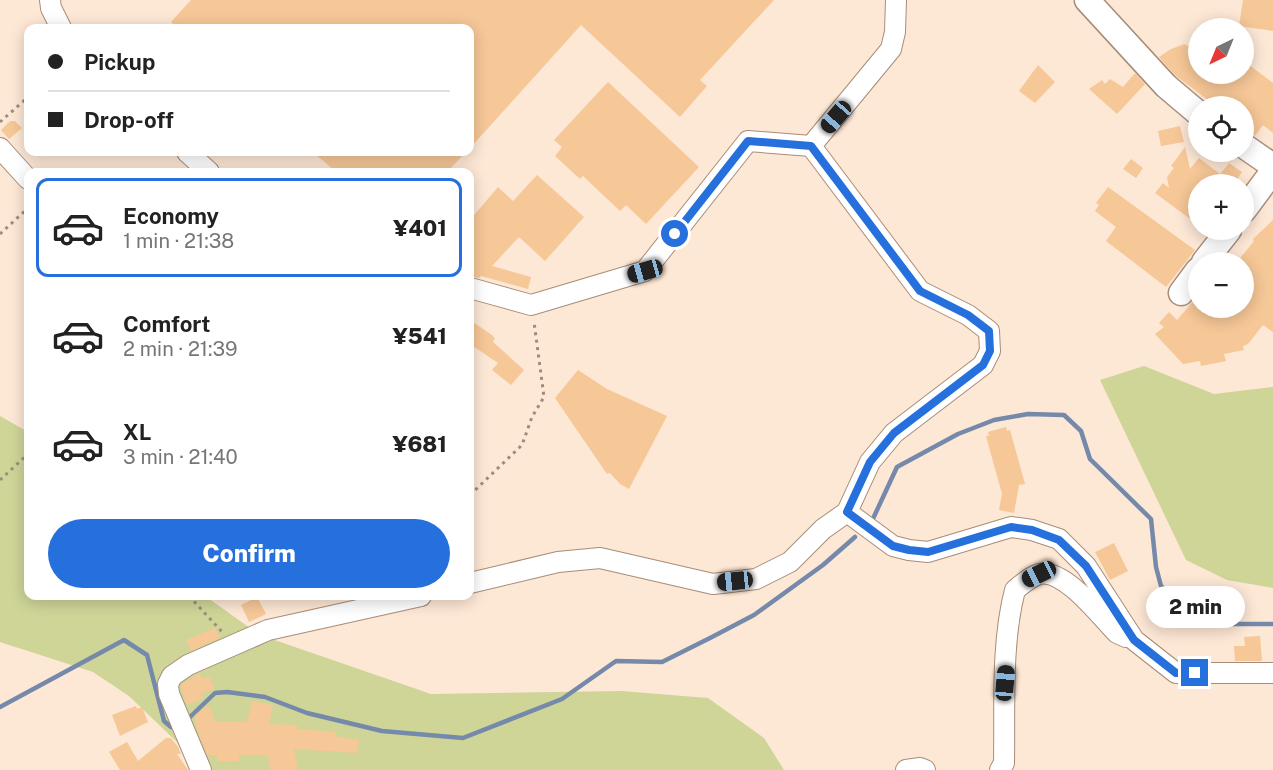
<!DOCTYPE html>
<meta charset="utf-8">
<style>
body{margin:0;font-family:"Public Sans",sans-serif;background:#f2f2f2;color:#222;height:100vh;display:flex;flex-direction:column;font-size:22px;white-space:nowrap}
*{box-sizing:border-box;margin:0}
p{font-size:20px;color:#767676}
.icon{flex:none;width:33px;height:33px;fill:none;stroke:currentColor;stroke-width:2;stroke-linecap:round;stroke-linejoin:round}
.map{position:relative;flex:1;overflow:hidden}
.details{position:absolute;left:24px;top:168px;width:450px;height:432px;display:flex;flex-direction:column;background:#fff;border-radius:12px;box-shadow:0 3px 15px #0003}
.details>*{flex:none}
.banner{position:absolute;left:24px;top:24px;width:450px;height:132px;border-radius:12px;box-shadow:0 3px 15px #0003;display:grid;align-content:center;height:132px;padding:0 24px;background:#fff}
.needle{width:39px;rotate:223deg}
.controls{position:absolute;left:1188px;top:18px;display:grid;gap:12px}
.controls a{display:grid;place-items:center;width:66px;height:66px;border-radius:50%;background:#fff;box-shadow:0 3px 15px #0003;font-size:30px}
.end{position:absolute;width:27px;height:27px;margin:-14px;border:8px solid #2570dc;background:#fff;box-shadow:0 0 0 3px #fff}
.from{border-radius:50%}
.bubble{position:absolute;height:42px;border-radius:21px;background:#fff;box-shadow:0 3px 15px #0003;font-size:20px;font-weight:800;line-height:42px;text-align:center}
.car{position:absolute;width:18px;height:36px;margin:-18px -9px;border-radius:8px;box-shadow:0 0 4px 2px #0007;background:linear-gradient(#222 24%,#8ab4d8 0 40%,#222 0 76%,#8ab4d8 0 86%,#222 0)}
.banner b{display:flex;align-items:center;gap:21px;height:57px;font-size:22px}
.banner b+b{border-top:2px solid #e0e0e0}
.banner i{width:15px;height:15px;background:#222}
ul{padding:10px 0 0;list-style:none}
li{display:flex;align-items:center;gap:18px;height:99px;margin:0 12px 9px;padding:0 12px;border:3px solid transparent;border-radius:12px}
li div{flex:1}
li b{display:block;font-size:22px}
li em{font-style:normal;font-weight:800}
li.selected{border-color:#2570dc}
li>.icon{width:54px;height:54px;stroke-width:1.5}
.action{display:flex;gap:12px;margin-top:auto;padding:12px 24px}
.action a{flex:1;height:69px;border-radius:36px;background:#2570dc;color:#fff;font-size:24px;font-weight:800;line-height:69px;text-align:center}
.map>svg:first-child{display:block}
.green{fill:#ced597}
.lines{fill:none;stroke-linecap:round;stroke-linejoin:round}
.stream{stroke:#7589aa;stroke-width:4.5}
.building{fill:#f6c797}
.minor-casing{stroke:#a78d79;stroke-width:22}
.tertiary-casing{stroke:#a78d79;stroke-width:27}
.path{stroke:#9d8c7e;stroke-width:3;stroke-dasharray:3 4.5;stroke-linecap:butt}
.minor{stroke:#fff;stroke-width:20}
.tertiary{stroke:#fff;stroke-width:24}
.route{stroke:#2570dc;stroke-width:8}
</style>
<div class="map">
<svg width="1273" height="770" viewBox="0 0 1273 770">
<rect width="100%" height="100%" fill="#fde7d5"/>
<path class="green" d="M1144,366L1214,394L1273,387V588L1227,580L1186,560L1100,380Z
M0,416L28,432V596H205L260,635L431,694L621,691L708,698L764,738L784,770H191L177,742L129,696L93,672L0,642Z"/>
<g class="lines">
<path class="stream" d="M871,523L897,467L958,434L994,420L1028,414L1064,415L1081,431L1090,459L1151,519L1156,567L1161,586L1192,615L1219,624H1273
M0,707L124,640L147,655L164,721L171,727
M190,717L215,693L227,692L265,697L307,713L382,731L463,738L562,699L616,661L662,662L712,637L754,615L823,565L855,537"/>
</g>
<path class="building" d="M191,0H774L700,80L707,86L680,117L581,25L470,148V28H178L171,22Z
M1243,0H1273V31L1239,26Z
M1198,37V74H1244V61L1273,83V133L1263,125L1255,136L1244,127V106H1216L1176,76L1159,57L1171,49L1185,44L1187,46Z
M1038,65L1055,82L1035,103L1019,91Z
M1135,73L1145,84L1117,114L1089,89L1102,80L1105,84L1110,79L1123,87Z
M608,82L699,167L646,224L626,205L620,211L583,176L580,179L555,156L562,147L554,140Z
M10,121H15L22,128L9,139L1,130Z
M1180,126L1184,142L1161,146L1158,131Z
M1185,147L1190,169L1199,158L1220,174L1229,163L1242,172L1234,184H1198V195L1191,205L1198,211V214L1193,221L1155,193L1163,183L1169,188L1167,177L1174,168L1171,166Z
M313,152H466L447,172H336Z
M1131,159L1143,168L1136,178L1123,169Z
M537,175L584,217L545,261L519,237L492,266L531,277L528,289L481,276L479,278L470,276V220L498,187L513,201Z
M1108,187L1195,250L1166,287L1106,241L1116,227L1095,211L1099,205L1096,203Z
M1273,220V332L1263,325L1248,344L1243,346L1244,350L1224,354L1226,361L1201,366L1200,361L1183,364L1155,334L1164,327L1159,323L1169,312L1177,320L1198,296V308H1244V262H1237L1254,241L1253,239Z
M470,320L492,335L495,338L493,342L524,370L511,385L492,370L498,363L470,344Z
M578,370L607,389L667,416L629,489L620,484L610,473L607,474L555,398Z
M1006,427L1007,431L1010,430L1025,484L1019,485L1014,513L999,510L1002,494L986,436H989L988,432Z
M1114,543L1128,571L1110,580L1095,552Z
M257,597L266,614L249,622L241,605Z
M215,628L220,638L191,651L186,640Z
M1260,636L1262,661H1235L1234,646H1245L1244,637Z
M199,673L203,679L210,677L214,689L200,694L204,698L187,705L180,686Z
M252,701L273,705L269,724L298,725L297,729L336,732L335,736L359,740L357,753L294,749L298,770H270L268,755H239V761H217V755H207L196,727L195,715L209,705L215,722H247Z
M136,706L137,709L142,707L148,722L120,736L112,715Z
M166,738H171L178,747L181,754H177L188,770H120L109,752L127,742L138,761Z"/>
<g class="lines">
<g class="minor-casing">
<path id="minor" d="M50,0L51,8L61,28
M0,148L28,179
M187,152L209,172
M470,288L531,305L645,271L748,141L811,146
M847,512L893,546L909,550L928,552L1011,527L1032,530L1059,539L1086,566L1134,640L1176,673H1273
M470,583L558,562L600,558L713,584L756,579L790,562L823,529L847,512L870,462L894,433L983,365L990,351L989,331L968,315L920,291L811,146L891,49L895,32L896,0
M201,770L169,694L168,684L172,676L188,665L268,630L421,596
M906,770L920,768L925,770
M1000,770L1004,763C1005,708 1001,643 1015,590C1022,584 1030,577 1039,574C1064,568 1100,616 1117,633L1126,637"/>
</g>
<g class="tertiary-casing">
<path id="tertiary" d="M1087,0L1166,86L1198,113
M1244,146L1273,166
M1244,210L1273,171
M1204,262L1229,230
M1181,293L1198,270"/>
</g>
<path class="path" d="M0,122L28,97
M0,234L28,208
M0,480L28,454
M470,495L522,445L532,417L544,397L534,322
M189,596L223,633"/>
<use href="#minor" class="minor"/>
<use href="#tertiary" class="tertiary"/>
</g>
<g class="lines">
<path class="route" d="M675,234L748,141L811,146L920,291L968,315L989,331L990,351L983,365L894,433L870,462L847,512L893,546L909,550L928,552L1011,527L1032,530L1059,540L1086,566L1134,640L1176,673H1195"/>
</g>
</svg>
<div class="controls">
<a><svg class="needle" viewBox="-14 -14 28 28"><path d="M0-13l5 13h-10z" fill="#e53935"/><path d="M0 13l5-13h-10z" fill="#767676"/></svg></a>
<a><svg class="icon" aria-label="locate" viewBox="0 0 24 24"><circle cx="12" cy="12" r="6"/><path d="M12 2v4M12 18v4M2 12h4M18 12h4"/></svg></a>
<a>+</a>
<a>−</a>
</div>
<i class="end from" style="left:675px;top:234px"></i>
<i class="end" style="left:1195px;top:673px"></i>
<div class="bubble" style="left:1146px;top:586px;width:99px">2 min</div>
<i class="car" style="left:836px;top:117px;rotate:221deg"></i>
<i class="car" style="left:645px;top:271px;rotate:254deg"></i>
<i class="car" style="left:1039px;top:574px;rotate:244deg"></i>
<i class="car" style="left:735px;top:581px;rotate:264deg"></i>
<i class="car" style="left:1005px;top:683px;rotate:5deg"></i>
<div class="banner">
<b><i class="from"></i>Pickup</b>
<b><i></i>Drop-off</b>
</div>
<section class="details">
<ul>
<li class="selected"><svg class="icon" aria-label="car" viewBox="0 0 24 24"><path d="M5 17H2v-5l4-1 3-4h7l3 4 3 1v5h-3M9 17h6M6 11h13"/><circle cx="7" cy="17" r="2"/><circle cx="17" cy="17" r="2"/></svg><div><b>Economy</b><p>1 min · 21:38</p></div><em>¥401</em></li>
<li><svg class="icon" aria-label="car" viewBox="0 0 24 24"><path d="M5 17H2v-5l4-1 3-4h7l3 4 3 1v5h-3M9 17h6M6 11h13"/><circle cx="7" cy="17" r="2"/><circle cx="17" cy="17" r="2"/></svg><div><b>Comfort</b><p>2 min · 21:39</p></div><em>¥541</em></li>
<li><svg class="icon" aria-label="car" viewBox="0 0 24 24"><path d="M5 17H2v-5l4-1 3-4h7l3 4 3 1v5h-3M9 17h6M6 11h13"/><circle cx="7" cy="17" r="2"/><circle cx="17" cy="17" r="2"/></svg><div><b>XL</b><p>3 min · 21:40</p></div><em>¥681</em></li>
</ul>
<div class="action"><a>Confirm</a></div>
</section>
</div>
